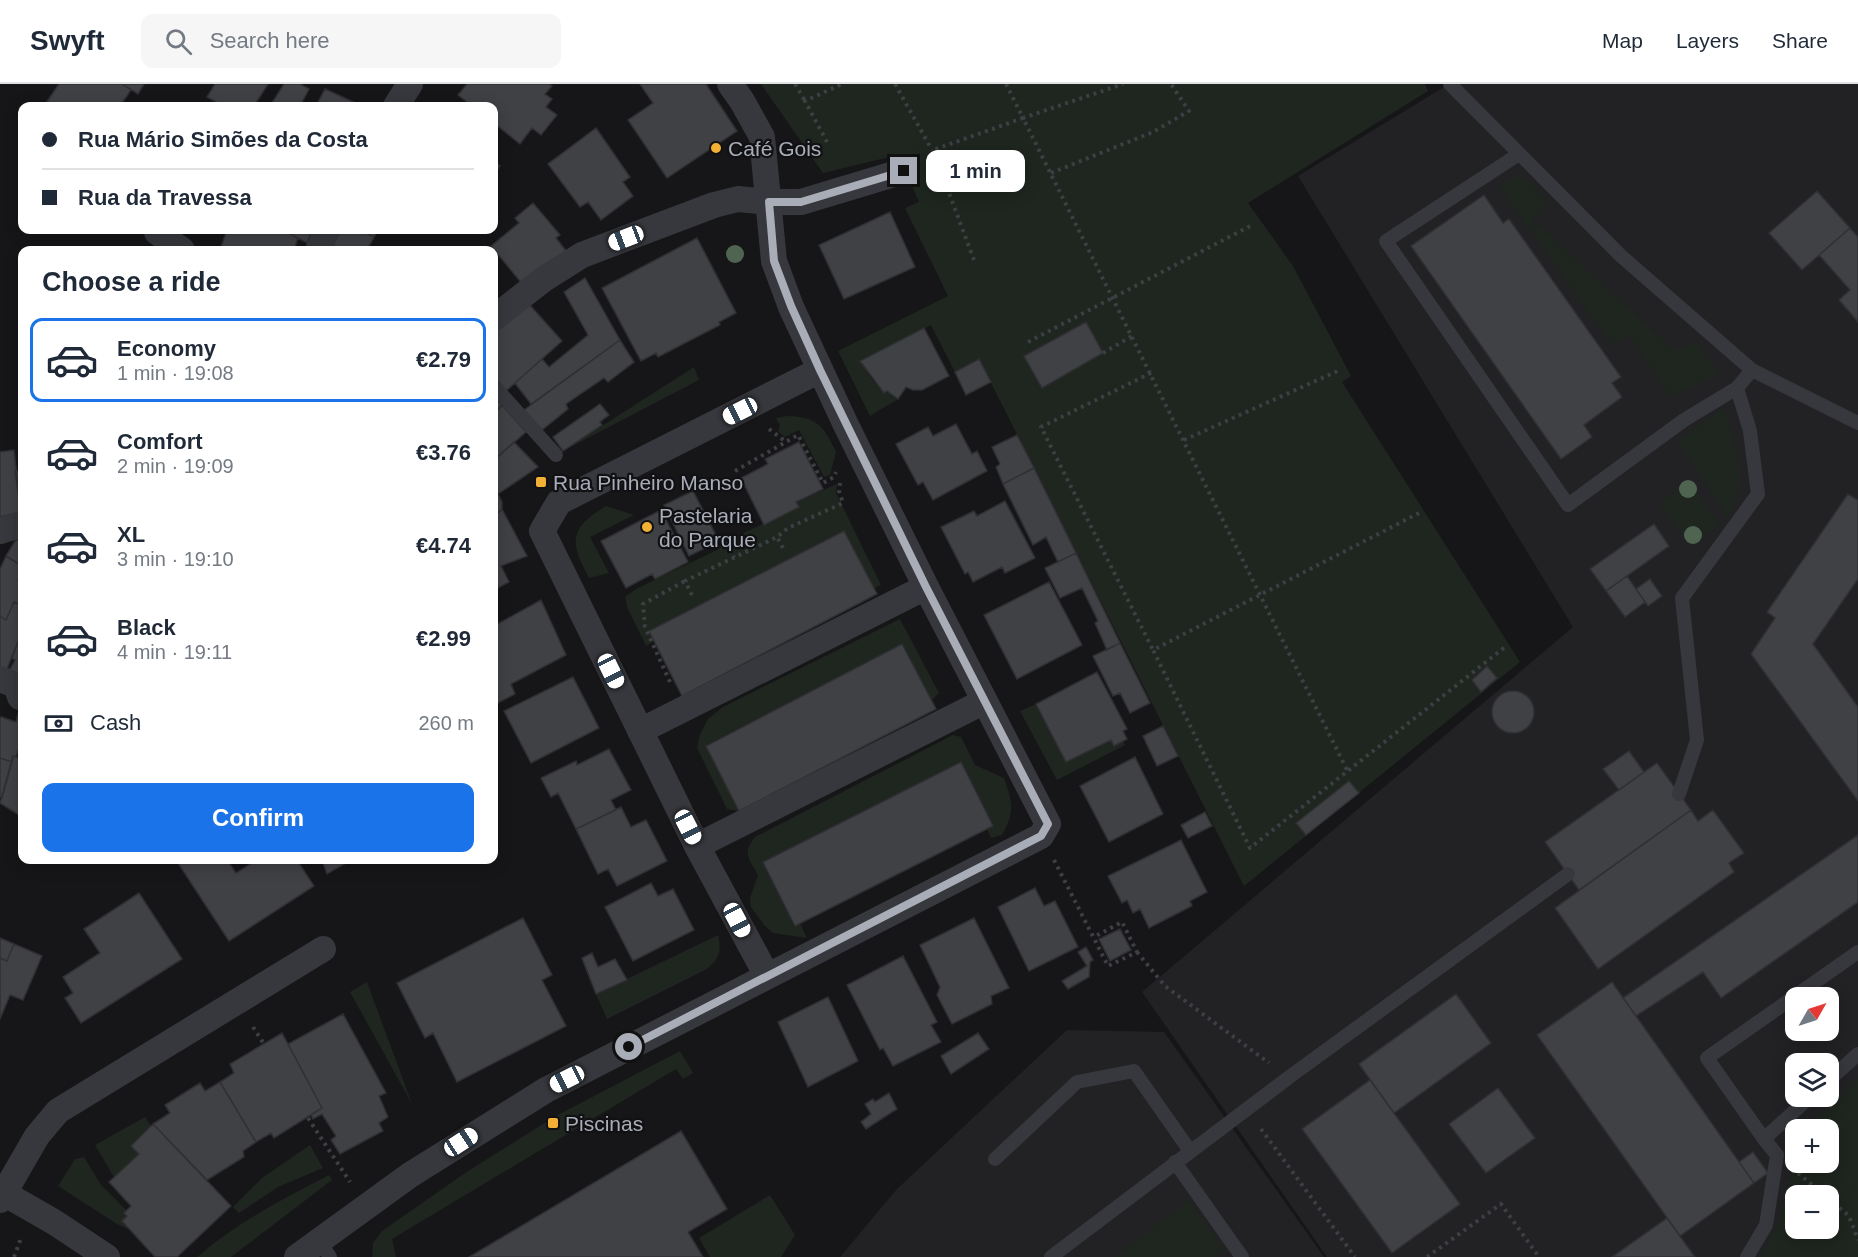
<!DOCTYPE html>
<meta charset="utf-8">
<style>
body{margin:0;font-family:Helvetica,sans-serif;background:#f6f6f7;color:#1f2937;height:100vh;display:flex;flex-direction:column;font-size:22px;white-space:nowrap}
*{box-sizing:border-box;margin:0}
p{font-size:20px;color:#747a83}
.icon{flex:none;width:33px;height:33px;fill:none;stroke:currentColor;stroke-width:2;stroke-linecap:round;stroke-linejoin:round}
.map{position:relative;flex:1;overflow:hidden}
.details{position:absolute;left:18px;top:162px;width:480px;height:618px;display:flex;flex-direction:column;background:#fff;border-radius:12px;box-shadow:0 3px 15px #0003}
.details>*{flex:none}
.guide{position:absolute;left:18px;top:18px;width:480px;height:132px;border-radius:12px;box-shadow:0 3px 15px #0003;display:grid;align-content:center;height:132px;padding:0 24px;background:#fff}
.needle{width:39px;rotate:51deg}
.tools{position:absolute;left:1785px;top:903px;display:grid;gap:12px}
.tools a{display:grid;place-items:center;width:54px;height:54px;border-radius:12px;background:#fff;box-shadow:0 3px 15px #0003;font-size:30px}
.end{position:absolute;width:27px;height:27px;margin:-14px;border:8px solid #a8adb8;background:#111;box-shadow:0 0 0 3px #111}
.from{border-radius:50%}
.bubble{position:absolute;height:42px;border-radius:12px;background:#fff;box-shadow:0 3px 15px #0003;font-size:20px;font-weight:700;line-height:42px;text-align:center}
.car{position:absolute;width:18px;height:36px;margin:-18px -9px;border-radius:8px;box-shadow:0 0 4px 2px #0007;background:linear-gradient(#fff 24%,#345 0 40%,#fff 0 76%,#345 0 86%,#fff 0)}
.guide b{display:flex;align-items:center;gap:21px;height:57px;font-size:22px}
.guide b+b{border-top:2px solid #e0e1e3}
.guide i{width:15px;height:15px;background:#1f2937}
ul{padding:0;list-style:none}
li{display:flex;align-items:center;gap:18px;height:84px;margin:0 12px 9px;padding:0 12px;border:3px solid transparent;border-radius:12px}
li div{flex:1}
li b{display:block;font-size:22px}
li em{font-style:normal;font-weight:700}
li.current{border-color:#1a73e8}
li>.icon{width:54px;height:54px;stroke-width:1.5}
h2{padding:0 24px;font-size:27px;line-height:72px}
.pay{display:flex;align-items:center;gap:15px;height:66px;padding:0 24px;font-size:22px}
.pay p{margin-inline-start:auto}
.primary-button{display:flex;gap:12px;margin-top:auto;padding:12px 24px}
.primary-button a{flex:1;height:69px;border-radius:12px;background:#1a73e8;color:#fff;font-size:24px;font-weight:700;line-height:69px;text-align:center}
header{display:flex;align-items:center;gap:36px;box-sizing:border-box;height:84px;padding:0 30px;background:#fff;border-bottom:2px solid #e0e1e3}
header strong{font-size:28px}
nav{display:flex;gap:33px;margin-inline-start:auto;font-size:21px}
.search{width:420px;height:54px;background:#f6f6f7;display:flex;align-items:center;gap:15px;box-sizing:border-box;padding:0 21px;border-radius:12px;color:#747a83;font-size:22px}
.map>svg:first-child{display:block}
.built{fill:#222225;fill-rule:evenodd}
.green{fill:#1e261f;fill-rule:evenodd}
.building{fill:#404145;stroke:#303034;stroke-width:1.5}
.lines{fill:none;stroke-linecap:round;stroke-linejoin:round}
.path{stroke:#3d3f44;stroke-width:4;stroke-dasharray:3 4.5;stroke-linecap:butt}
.service{stroke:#37383d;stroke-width:14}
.minor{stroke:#37383d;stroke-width:26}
.tree{fill:#506452}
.route{stroke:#a8adb8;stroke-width:8}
.poi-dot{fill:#f2b134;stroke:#111113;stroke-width:2}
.labels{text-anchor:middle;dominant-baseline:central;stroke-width:4.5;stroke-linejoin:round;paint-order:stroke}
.poi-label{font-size:21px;fill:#a8adb8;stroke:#111113;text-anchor:start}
</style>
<header>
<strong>Swyft</strong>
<div class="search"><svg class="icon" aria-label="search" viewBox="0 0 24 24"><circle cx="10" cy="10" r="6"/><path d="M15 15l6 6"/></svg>Search here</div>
<nav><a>Map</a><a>Layers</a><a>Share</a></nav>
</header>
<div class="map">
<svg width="1858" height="1173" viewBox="0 0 1858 1173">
<rect width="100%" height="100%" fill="#161618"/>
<path class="built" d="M1449,0H1858V1173H1327L1142,908L1573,543L1298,92ZM1796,914H1828V946H1796ZM1796,980H1828V1012H1796ZM1796,1046H1828V1078H1796ZM1796,1112H1828V1144H1796Z
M1067,946L1164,948L1324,1173H840L897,1105Z"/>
<path class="green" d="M761,0H1425L1428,7L1248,119L1293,182L1351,292L1342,298L1520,578L1244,802L979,275L955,288L931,241L860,276L871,294L884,309L887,307L898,315L870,332L838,267L948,212L905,124L919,118L898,71L823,89Z
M1515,92C1528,92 1539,108 1548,116L1533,136L1674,266L1697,259L1711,277L1717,291L1671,313L1629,251L1613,262L1499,102Z
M694,283L699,296L563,367Z
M1723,324L1725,325C1734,362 1751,398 1727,432L1677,357Z
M788,332C817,333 824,342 836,368L830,391L824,393L799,346L785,353L778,347L780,341L776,334Z
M1689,398L1721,441L1691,463L1659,420Z
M837,400L836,409L881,501L874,504L654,557L646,562L627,523L625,513L636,505L717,466L723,459L798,423L796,418Z
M606,422L634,431L590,453L609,489L589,494C570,458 568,445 606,422Z
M900,535L939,609L932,616L902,560L706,661L739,727L727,725L697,664L700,650L708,635L723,623Z
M1036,620L1066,678L1111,656L1114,662L1123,657L1125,661L1057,696L1020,627Z
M953,651L961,653L975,681L1004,694C1013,720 1015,727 1002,751L991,754L987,745L993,741L961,678L763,778L794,841L800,839L807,854L773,849L764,841L751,823L750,814L758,791C749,775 742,769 755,753Z
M718,851C722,868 719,876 705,886L607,935L596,910Z
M367,898L412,1020L350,908Z
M680,967L693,989L683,995L676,985L392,1155L396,1173H372L373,1159L382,1147L468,1087L554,1033Z
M1858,994V1173H1759L1776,1145L1795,1078H1828V1046L1807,1045ZM1796,1112H1828V1144H1796Z
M145,1033L151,1042L131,1062L139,1070L114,1093L95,1061Z
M310,1061L323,1084L278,1103L239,1129L233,1123L262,1094Z
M84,1073L101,1101L126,1126L124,1129L127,1132L122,1138L130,1146L117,1140L58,1102L75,1075Z
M329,1091L332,1096L231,1173H197C238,1138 282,1115 329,1091Z
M770,1111L795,1151L781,1173H710L699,1154Z
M1189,1116L1224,1166L1215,1173H1116Z"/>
<path class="building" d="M59,0H122L131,6L120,22H44Z
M122,0H144L138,10Z
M215,0H268L254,22H223L207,13Z
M284,0H300L309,5L300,22H270Z
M467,0H549L552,2L545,10L552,15L546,23L557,31L541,51L532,44L520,60L494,39V22H472L458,11Z
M640,0H706L737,47L667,94L628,36L653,19Z
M325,5L362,22H316Z
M596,44L630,93L623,98L633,112L601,136L588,118L580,123L548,80Z
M494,78L500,82L494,90Z
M1817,107L1850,144L1802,186L1769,149Z
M1484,111L1503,139L1509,135L1621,293L1612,299L1622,313L1584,341L1592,353L1561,375L1411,162Z
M533,119L560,151L556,154L566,167L524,202L491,162L519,139L515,134Z
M890,128L915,183L844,215L819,161Z
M1850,144L1858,153V238L1839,216L1850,206L1819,171Z
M227,146H283L298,154L294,166H220Z
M283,146H312L307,159Z
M340,146H360L374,153L367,166H331Z
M365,146H378L374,153L364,148Z
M697,154L736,229L719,238L720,241L658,273L656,269L641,277L602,204Z
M585,194L620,256L531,320L515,299L542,275L549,283L588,251L564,208Z
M528,219L562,257L506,307L494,292V249Z
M1086,238L1103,269L1042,304L1024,272Z
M924,244L949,292L922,306H913L906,303L898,315L887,307L884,309L860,277Z
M620,256L634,278L608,298L604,294L566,320L568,325L542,346L524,326Z
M979,275L991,298L966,311L955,288Z
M494,312L502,321L494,330Z
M600,320L609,331L600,338L602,341L563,367L553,353Z
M502,321L526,348L494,376V330Z
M956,340L972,370L977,367L987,387L933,416L923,398L918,401L896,360L928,343L933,352Z
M1017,351L1034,384L1003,400L996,383L1000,380L992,363Z
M514,358L538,383L498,410L494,401V376Z
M799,358L823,405L796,418L799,423L764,441L741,394L768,380L765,375Z
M14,366L21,428L0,433V368Z
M1034,384L1076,469L1058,478L1046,453L1033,461L1003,400Z
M22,386V428H21L15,387Z
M494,401L502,418V425L494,433Z
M693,407L719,457L689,472L664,421Z
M1848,410L1858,416V495L1813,560L1858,623V717L1751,570L1775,534L1767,528Z
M1005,417L1035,474L1005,489L1002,483L973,498L968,488L965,490L941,443L974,427L977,432Z
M502,425L527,472L501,482L509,498L494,506V433Z
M659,427L662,433L664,432L688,478L655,495L652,490L626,504L601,457Z
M1654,440L1669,462L1606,507L1590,485Z
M844,447L877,510L682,612L649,547Z
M22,453V482L6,472L15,457Z
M1076,469L1120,559L1107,566L1095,539L1098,537L1082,504L1060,514L1045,484Z
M6,472L22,482V487L18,496L22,497V522L14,518L6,536L0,532V485Z
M1627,492L1645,518L1625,533L1606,507Z
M1650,495L1662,512L1648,522L1636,505Z
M1049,498L1082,561L1017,595L984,531Z
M541,516L566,571L511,600L515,610L494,621V542Z
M14,518L22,522V548L5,590L0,588V532L6,536Z
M22,548V598L7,591L15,576L12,574Z
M1120,559L1150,619L1130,629L1120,609L1113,612L1093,572Z
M902,560L936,625L739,727L706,662Z
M1487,582L1497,594L1481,608L1472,596Z
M1097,588L1127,645L1123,647L1127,655L1114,662L1111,656L1066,678L1036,620Z
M573,593L599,644L531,679L504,627Z
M1492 628a21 21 0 1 1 42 0a21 21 0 1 1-42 0Z
M19,627L22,628V654L16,673L13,672L12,678L0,674V635L1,633L16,638Z
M1163,642L1178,672L1157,682L1143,652Z
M609,665L631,706L611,716L616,726L576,745L558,709L551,713L541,694L576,677L577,681Z
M1629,667L1644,688L1619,706L1603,685Z
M13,672L22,675V733L0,719Z
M1135,673L1163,730L1109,758L1080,702Z
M0,674L12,678L2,714L0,713Z
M961,678L993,742L795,842L763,778Z
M1657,679L1691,726L1579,806L1545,758Z
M1349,697L1359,709L1306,751L1296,739Z
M621,723L631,743L646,736L667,777L617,802L608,785L598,790L576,745Z
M1691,726L1698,737L1713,726L1744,769L1729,779L1734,788L1598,885L1555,824Z
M1205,728L1212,742L1188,754L1181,741Z
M1858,751V818L1721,914L1703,888L1636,932L1623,914Z
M1181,756L1207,808L1190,817L1192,822L1149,844L1140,825L1133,829L1127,816L1122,819L1108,792Z
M176,776H227L236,789L257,776H297L314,802L229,857Z
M322,776H351L327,790Z
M651,799L658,812L673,805L694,846L633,877L605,823Z
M1035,804L1044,822L1055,817L1078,863L1029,887L998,823Z
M139,809L182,875L81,939L65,914L73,909L63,893L100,869L84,845Z
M523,834L552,891L542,896L566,942L457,998L433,949L425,954L397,899Z
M974,834L1009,904L991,912L992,920L952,940L937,911L940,903L920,861Z
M1120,845L1131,866L1110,877L1099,855Z
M0,854L14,860L7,877L0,874Z
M14,860L42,872L23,916L10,911L0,935V874L7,877Z
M1086,863L1093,876L1090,878L1089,893L1068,905L1062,897L1087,882L1078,868Z
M592,869L598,883L615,875L627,896L596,910L582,874Z
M903,872L937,938L931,941L941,958L893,982L883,964L880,966L847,901Z
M1612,898L1754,1099L1680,1152L1537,951Z
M1456,910L1491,959L1394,1029L1359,980Z
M828,913L858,977L808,1003L778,938Z
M343,930L386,1009L379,1012L388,1033L379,1039L383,1047L340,1070L331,1056L336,1052L322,1030L313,1035L311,1031L322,1024L288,960Z
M282,949L322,1024L274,1054L271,1049L256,1058L220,998L234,989L230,980Z
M978,949L989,965L951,990L941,972Z
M1370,996L1460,1120L1392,1169L1302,1045Z
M220,998L256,1058L243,1067L244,1073L207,1096L153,1040L170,1029L165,1021L200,999L205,1007Z
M1498,1004L1535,1054L1486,1089L1449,1040Z
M889,1009L897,1025L866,1045L861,1038L871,1030L865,1020L873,1015L875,1018Z
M153,1040L231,1122L177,1173H155L122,1137L127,1132L124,1129L131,1122L109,1098L139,1070L131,1062Z
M681,1047L727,1125L688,1148L703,1173H469Z
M1753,1068L1768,1089L1754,1099L1739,1078Z
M1667,1134L1695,1173H1612Z"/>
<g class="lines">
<path class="path" d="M795,0L805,17
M895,0L932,66
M1006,0L1023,34L1123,0
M827,58L805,17L842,0
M1051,89L1153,48L1189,27L1171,0
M974,176L933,66L1023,34L1348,688
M1028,258L1254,140
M1103,269L1132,252
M1151,289L1041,343L1153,566
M769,345L786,358
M1184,356L1340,286
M735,387L798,351L823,399L834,393L836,388
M1419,429L1153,566L1250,764L1505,563
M727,458L734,473
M783,464L777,453L788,444L843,419L839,407L840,399
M692,511L685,497L777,453
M670,598L645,543L643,520L685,497
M1054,776L1108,882L1137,868L1122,838L1094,853
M1137,868L1165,902L1269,979
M253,943L264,960
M308,1034L350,1098
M1261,1045L1355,1173
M1798,1089L1825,1112
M1828,1114L1849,1132L1858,1156
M14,1173L21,1154
M1427,1173L1501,1120L1539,1173"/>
<path class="service" d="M1450,0L1621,172L1752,286L1737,304L1750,347L1758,410L1682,514L1697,656L1679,710
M1519,70L1386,157L1568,421L1684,336L1737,304
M1752,286L1858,339
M494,302L556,371
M1828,997L1858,970
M1811,1012L1764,1055L1707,974L1858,868
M995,1075L1077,998L1134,987L1190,1067
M1175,1078L1242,1173
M319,1156L330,1173
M1051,1173L1292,991L1568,790
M1747,1173L1766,1141L1777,1071L1764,1055"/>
<path class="minor" d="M396,22L410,0
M157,148L182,166
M318,166L327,146
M494,234L544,195L582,171L714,121L738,115L769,118H801L904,87
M0,447L22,440
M0,595L16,601L20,613
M640,647L926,503
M697,762L985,617
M767,892L697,762L542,447L559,418L820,286
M0,1107L54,1138L107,1173
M0,1116L37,1052L58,1027L323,865
M297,1173L410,1091L546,1006L1041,752L1048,740L926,503L845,339L791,223L774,177L762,53L742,17L730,0"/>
</g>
<g class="tree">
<circle cx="735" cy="170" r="9"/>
<circle cx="1688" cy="405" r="9"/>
<circle cx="1693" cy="451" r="9"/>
</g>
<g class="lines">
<path class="route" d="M629,963L1041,752L1048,740L926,503L820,286L791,222L774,177L769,118H801L904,87"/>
</g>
<g class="poi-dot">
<circle cx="716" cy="64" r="6"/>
<rect x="535" y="392" width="12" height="12" rx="3"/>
<circle cx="647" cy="443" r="6"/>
<rect x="547" y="1033" width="12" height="12" rx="3"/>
</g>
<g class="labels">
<g class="poi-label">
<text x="728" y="64">Café Gois</text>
<text x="553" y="398">Rua Pinheiro Manso</text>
<text x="659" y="431">Pastelaria<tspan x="659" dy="24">do Parque</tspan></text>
<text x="565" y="1039">Piscinas</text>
</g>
</g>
</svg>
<div class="tools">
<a><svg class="needle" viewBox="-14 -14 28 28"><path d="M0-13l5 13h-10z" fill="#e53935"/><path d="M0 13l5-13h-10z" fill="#747a83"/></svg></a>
<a><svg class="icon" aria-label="layers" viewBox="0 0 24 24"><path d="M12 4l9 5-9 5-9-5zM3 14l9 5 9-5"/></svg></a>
<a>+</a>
<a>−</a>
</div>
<i class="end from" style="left:629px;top:963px"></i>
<i class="end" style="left:904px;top:87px"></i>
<div class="bubble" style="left:926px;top:66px;width:99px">1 min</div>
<i class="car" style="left:626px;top:154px;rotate:249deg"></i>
<i class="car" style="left:740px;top:327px;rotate:243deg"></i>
<i class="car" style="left:611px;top:587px;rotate:154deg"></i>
<i class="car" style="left:688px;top:743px;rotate:153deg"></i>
<i class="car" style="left:737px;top:836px;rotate:152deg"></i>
<i class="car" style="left:567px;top:995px;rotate:243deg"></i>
<i class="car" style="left:461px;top:1058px;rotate:57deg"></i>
<div class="guide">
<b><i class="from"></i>Rua Mário Simões da Costa</b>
<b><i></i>Rua da Travessa</b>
</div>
<section class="details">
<h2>Choose a ride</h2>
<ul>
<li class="current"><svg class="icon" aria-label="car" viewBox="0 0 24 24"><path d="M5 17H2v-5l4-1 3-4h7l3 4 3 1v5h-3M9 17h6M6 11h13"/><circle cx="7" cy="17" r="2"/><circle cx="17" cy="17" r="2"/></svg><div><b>Economy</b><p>1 min · 19:08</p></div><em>€2.79</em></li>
<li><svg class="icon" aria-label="car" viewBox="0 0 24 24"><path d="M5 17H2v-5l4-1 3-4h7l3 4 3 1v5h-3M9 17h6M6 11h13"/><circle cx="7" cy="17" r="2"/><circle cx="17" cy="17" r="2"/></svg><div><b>Comfort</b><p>2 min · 19:09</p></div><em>€3.76</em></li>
<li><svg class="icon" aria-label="car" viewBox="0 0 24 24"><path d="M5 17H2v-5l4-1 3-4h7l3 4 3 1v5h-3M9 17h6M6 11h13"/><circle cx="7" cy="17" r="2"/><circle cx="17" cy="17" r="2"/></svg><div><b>XL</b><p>3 min · 19:10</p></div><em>€4.74</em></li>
<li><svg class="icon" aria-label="car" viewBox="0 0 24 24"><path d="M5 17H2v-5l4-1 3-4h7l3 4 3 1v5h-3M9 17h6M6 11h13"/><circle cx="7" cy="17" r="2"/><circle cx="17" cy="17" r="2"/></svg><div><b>Black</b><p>4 min · 19:11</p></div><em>€2.99</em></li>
</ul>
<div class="pay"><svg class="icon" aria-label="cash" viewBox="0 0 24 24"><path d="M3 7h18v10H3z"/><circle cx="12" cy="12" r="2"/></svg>Cash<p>260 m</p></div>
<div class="primary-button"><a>Confirm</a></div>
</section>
</div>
